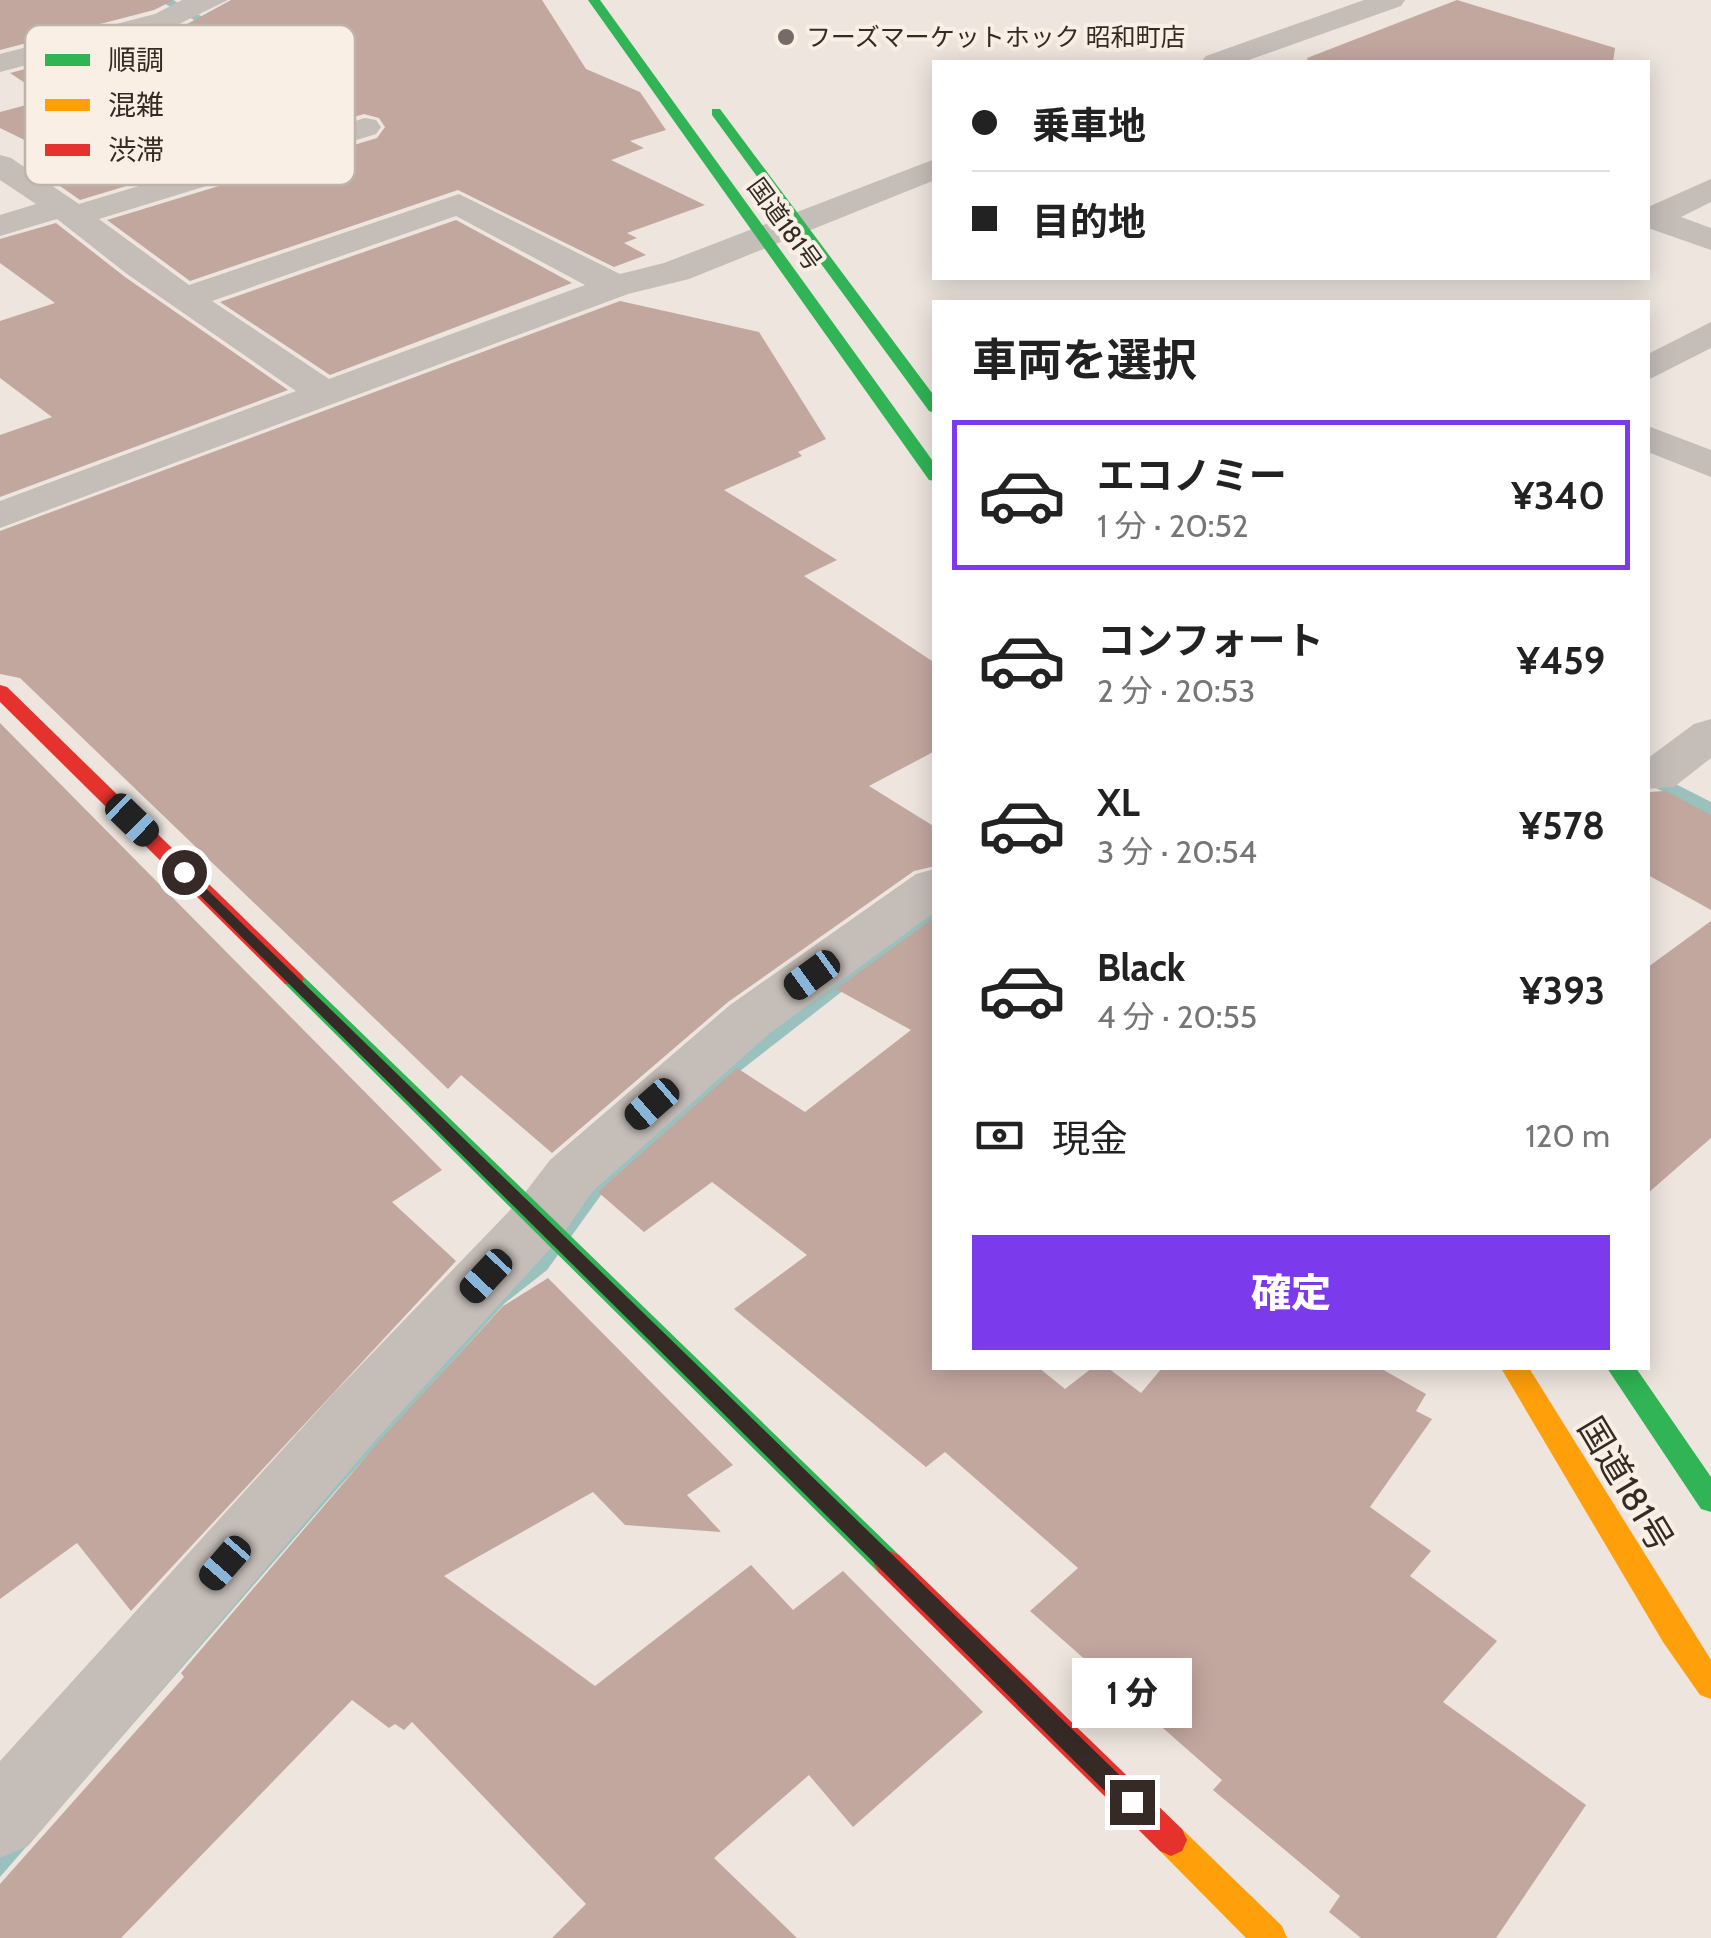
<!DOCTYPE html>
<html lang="ja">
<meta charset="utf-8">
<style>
body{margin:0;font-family:Cabin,"Noto Sans JP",sans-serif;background:#f2f2f2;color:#222;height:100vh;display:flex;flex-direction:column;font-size:38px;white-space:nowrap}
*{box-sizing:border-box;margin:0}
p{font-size:32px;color:#767676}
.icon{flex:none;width:55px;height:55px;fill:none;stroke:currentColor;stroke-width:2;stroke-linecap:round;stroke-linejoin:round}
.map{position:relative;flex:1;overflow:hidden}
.side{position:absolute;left:932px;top:300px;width:718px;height:1070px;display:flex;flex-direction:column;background:#fff;border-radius:0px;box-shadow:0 5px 25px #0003}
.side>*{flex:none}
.hud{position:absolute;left:932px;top:60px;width:718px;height:220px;border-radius:0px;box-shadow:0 5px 25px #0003;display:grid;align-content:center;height:220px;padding:0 40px;background:#fff}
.end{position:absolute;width:45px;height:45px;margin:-22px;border:12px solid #362a26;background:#fff;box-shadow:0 0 0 5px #fff}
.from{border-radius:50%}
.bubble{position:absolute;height:70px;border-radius:0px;background:#fff;box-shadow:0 5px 25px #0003;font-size:32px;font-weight:800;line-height:70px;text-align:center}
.car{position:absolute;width:30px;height:60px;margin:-30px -15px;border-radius:12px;box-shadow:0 0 8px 2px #0007;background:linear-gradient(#222 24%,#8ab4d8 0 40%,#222 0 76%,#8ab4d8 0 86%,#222 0)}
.hud b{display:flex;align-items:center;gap:35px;height:95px;font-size:38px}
.hud b+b{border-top:2px solid #e0e0e0}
.hud i{width:25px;height:25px;background:#222}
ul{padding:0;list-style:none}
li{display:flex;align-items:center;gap:30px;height:150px;margin:0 20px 15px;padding:0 20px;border:5px solid transparent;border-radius:0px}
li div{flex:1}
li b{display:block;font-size:38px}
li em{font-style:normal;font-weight:800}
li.selected{border-color:#7c3aed}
li>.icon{width:90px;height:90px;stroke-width:1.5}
h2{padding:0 40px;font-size:45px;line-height:120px}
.pay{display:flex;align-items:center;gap:25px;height:110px;padding:0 40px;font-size:38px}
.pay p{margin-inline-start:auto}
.primary-button{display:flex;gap:20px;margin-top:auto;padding:20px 40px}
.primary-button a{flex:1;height:115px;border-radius:0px;background:#7c3aed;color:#fff;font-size:40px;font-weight:800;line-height:115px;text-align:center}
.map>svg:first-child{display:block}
.water{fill:#9ac1be}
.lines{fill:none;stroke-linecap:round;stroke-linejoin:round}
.stream{fill:#9ac1be;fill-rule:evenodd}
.building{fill:#c2a79f}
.street{fill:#c5bdb8;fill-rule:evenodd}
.fast{fill:#30b455;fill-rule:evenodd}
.slow{fill:#ff9f0a;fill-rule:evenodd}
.jam{fill:#e5322d;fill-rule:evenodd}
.route{fill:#362a26}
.poi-dot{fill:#766b66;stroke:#faefe5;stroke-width:4}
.labels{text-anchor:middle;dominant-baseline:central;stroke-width:8;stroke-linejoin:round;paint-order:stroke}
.far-poi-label{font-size:25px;fill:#362a26;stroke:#faefe5;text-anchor:start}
.far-street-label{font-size:25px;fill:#362a26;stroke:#faefe5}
.near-street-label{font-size:35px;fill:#362a26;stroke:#faefe5}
.key{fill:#faefe5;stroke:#bfb4ac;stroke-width:2.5}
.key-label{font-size:28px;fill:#362a26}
</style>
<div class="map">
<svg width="1711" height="1938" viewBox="0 0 1711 1938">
<rect width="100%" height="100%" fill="#ede5de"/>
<path class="water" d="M935,900V919L740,1071L606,1188L547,1270L505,1303L339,1487L0,1877V1849L325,1471L688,1091Z"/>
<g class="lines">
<path class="stream" d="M158,0H173L231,33L221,35Z
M1648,770L1711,802V816L1648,784Z"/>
</g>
<path class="building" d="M0,0H174L154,10L0,50Z
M231,0H542L586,69L640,92L666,130L630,141L644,148L611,160L705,205L627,233L637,238L624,243L646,255L614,267L458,190L190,281L107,220L377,138L385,127L379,118L364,114L80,200L60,186L96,175L0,128V112L49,99L10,73L176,30Z
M1457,0L1615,48L1613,62H1308L1307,58Z
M456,220L572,283L330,375L220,302Z
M56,223L125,277L288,390L0,497V435L52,417L0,378V321L55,303L0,263V239Z
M620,301L759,332L826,439L798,452L802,456L724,490L837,560L804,576L935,663V751L869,786L935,827V866L914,871L728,1002L552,1153L461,1075L448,1089L20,678L0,674V531Z
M0,723L442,1170L392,1202L456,1261L131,1611L77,1543L0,1599Z
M1666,791L1711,815V910L1648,875V792Z
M935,917V1368H1039L1065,1389L1092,1368H1108L1141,1393L1162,1368H1380L1426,1394L1416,1411L1432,1419L1370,1507L1431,1551L1410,1576L1497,1641L1443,1702L1586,1805L1496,1938H1361L1329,1912L1340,1896L1213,1790L1222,1780L1030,1611L1078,1568L945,1452L926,1467L734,1309L807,1255L712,1182L644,1232L598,1192L737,1068L805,1112L911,1030L836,989Z
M1711,921V1138L1648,1193V967Z
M548,1278L733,1465L687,1495L721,1532L625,1525L593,1492L444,1576L595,1686L751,1565L793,1610L843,1571L983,1712L853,1827L809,1775L714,1858L797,1938H552L586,1904L412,1722L404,1730L395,1724L389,1728L352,1700L121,1938H0V1884L184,1677L181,1673L382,1438L503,1306Z"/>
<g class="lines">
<path class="street" d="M182,0H228L175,26L0,72V54L155,14Z
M1364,0H1405L1401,6L1243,62H1201L1206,56Z
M365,118L376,120L381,127L376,134L99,219L189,285L459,194L620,274L664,263L935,159V180L689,279L628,294L0,528V501L296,391L127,274L57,219L0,236V215L36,204L0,180V155L11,158L79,204ZM456,216L585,285L329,379L212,301Z
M1711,179V202L1681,217L1711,228V250L1648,228V207Z
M1711,322V348L1648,380V354Z
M1648,426L1711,450V477L1648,452Z
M1711,719V758L1674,787L1648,789V758L1694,724Z
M935,869V912L770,1033L592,1192L561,1237L379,1436L28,1846L0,1858V1761L331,1396L517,1203L550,1160L730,1005L916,874Z"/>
<path class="fast" d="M588,0H600L935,464V481L929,480Z
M712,109H720L935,397V413L929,411L712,115Z
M293,971L301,974L899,1555L904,1564L899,1573L889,1577L879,1573L285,984L282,979L285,974Z
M1607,1368H1636L1711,1477V1512L1701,1509Z"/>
<path class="slow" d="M1501,1368H1529L1711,1660V1699L1700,1695L1663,1642Z
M1171,1824L1182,1829L1282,1926L1287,1938H1246L1160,1851L1155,1840L1160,1829Z"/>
<path class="jam" d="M0,685L7,687L301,974L304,979L301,984H285L0,702Z
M889,1551L899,1555L1182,1829L1187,1840L1182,1851L1171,1856L1160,1851L879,1573L874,1564L879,1555Z"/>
</g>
<path class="route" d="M184,867L1140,1795V1810H1124L179,875L177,872Z"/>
<circle class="poi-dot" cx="786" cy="37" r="10"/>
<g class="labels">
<g class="far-poi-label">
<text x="806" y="37">フーズマーケットホック 昭和町店</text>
</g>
<g class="far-street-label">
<text transform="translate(785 224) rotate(54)">国道181号</text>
</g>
<g class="near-street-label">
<text transform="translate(1626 1484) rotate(59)">国道181号</text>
</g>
</g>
<rect x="25" y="25" width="330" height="160" rx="15" class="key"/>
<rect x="45" y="54" width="45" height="12" fill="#30b455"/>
<rect x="45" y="99" width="45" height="12" fill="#ff9f0a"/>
<rect x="45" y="144" width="45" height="12" fill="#e5322d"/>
<g class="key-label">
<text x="108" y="70">順調</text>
<text x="108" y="115">混雑</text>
<text x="108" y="160">渋滞</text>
</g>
</svg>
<i class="end from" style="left:184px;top:872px"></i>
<i class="end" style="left:1132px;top:1802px"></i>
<div class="bubble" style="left:1072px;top:1658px;width:120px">1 分</div>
<i class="car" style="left:132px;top:820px;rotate:134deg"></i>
<i class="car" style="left:812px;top:975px;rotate:234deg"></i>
<i class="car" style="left:652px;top:1104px;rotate:229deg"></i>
<i class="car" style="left:486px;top:1276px;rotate:223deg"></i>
<i class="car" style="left:225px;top:1563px;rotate:221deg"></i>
<div class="hud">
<b><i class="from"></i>乗車地</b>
<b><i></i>目的地</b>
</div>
<section class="side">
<h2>車両を選択</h2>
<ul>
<li class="selected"><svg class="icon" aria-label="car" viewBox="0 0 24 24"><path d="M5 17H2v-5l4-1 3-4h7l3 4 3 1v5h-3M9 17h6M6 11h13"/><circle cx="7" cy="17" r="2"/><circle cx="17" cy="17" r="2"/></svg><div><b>エコノミー</b><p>1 分 · 20:52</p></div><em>¥340</em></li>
<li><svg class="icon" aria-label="car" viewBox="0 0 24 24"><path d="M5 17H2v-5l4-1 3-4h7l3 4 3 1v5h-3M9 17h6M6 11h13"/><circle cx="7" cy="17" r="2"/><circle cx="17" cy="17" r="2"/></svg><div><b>コンフォート</b><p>2 分 · 20:53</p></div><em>¥459</em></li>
<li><svg class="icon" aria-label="car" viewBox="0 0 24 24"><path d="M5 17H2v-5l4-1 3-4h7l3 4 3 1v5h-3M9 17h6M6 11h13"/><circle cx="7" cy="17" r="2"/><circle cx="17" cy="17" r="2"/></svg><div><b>XL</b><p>3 分 · 20:54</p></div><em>¥578</em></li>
<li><svg class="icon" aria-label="car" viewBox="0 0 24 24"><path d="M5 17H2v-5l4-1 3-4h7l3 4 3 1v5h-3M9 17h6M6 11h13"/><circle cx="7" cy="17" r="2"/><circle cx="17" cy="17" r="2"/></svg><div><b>Black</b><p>4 分 · 20:55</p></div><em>¥393</em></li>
</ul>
<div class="pay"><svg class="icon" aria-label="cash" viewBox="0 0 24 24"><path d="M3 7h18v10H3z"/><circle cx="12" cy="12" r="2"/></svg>現金<p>120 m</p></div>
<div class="primary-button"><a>確定</a></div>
</section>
</div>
